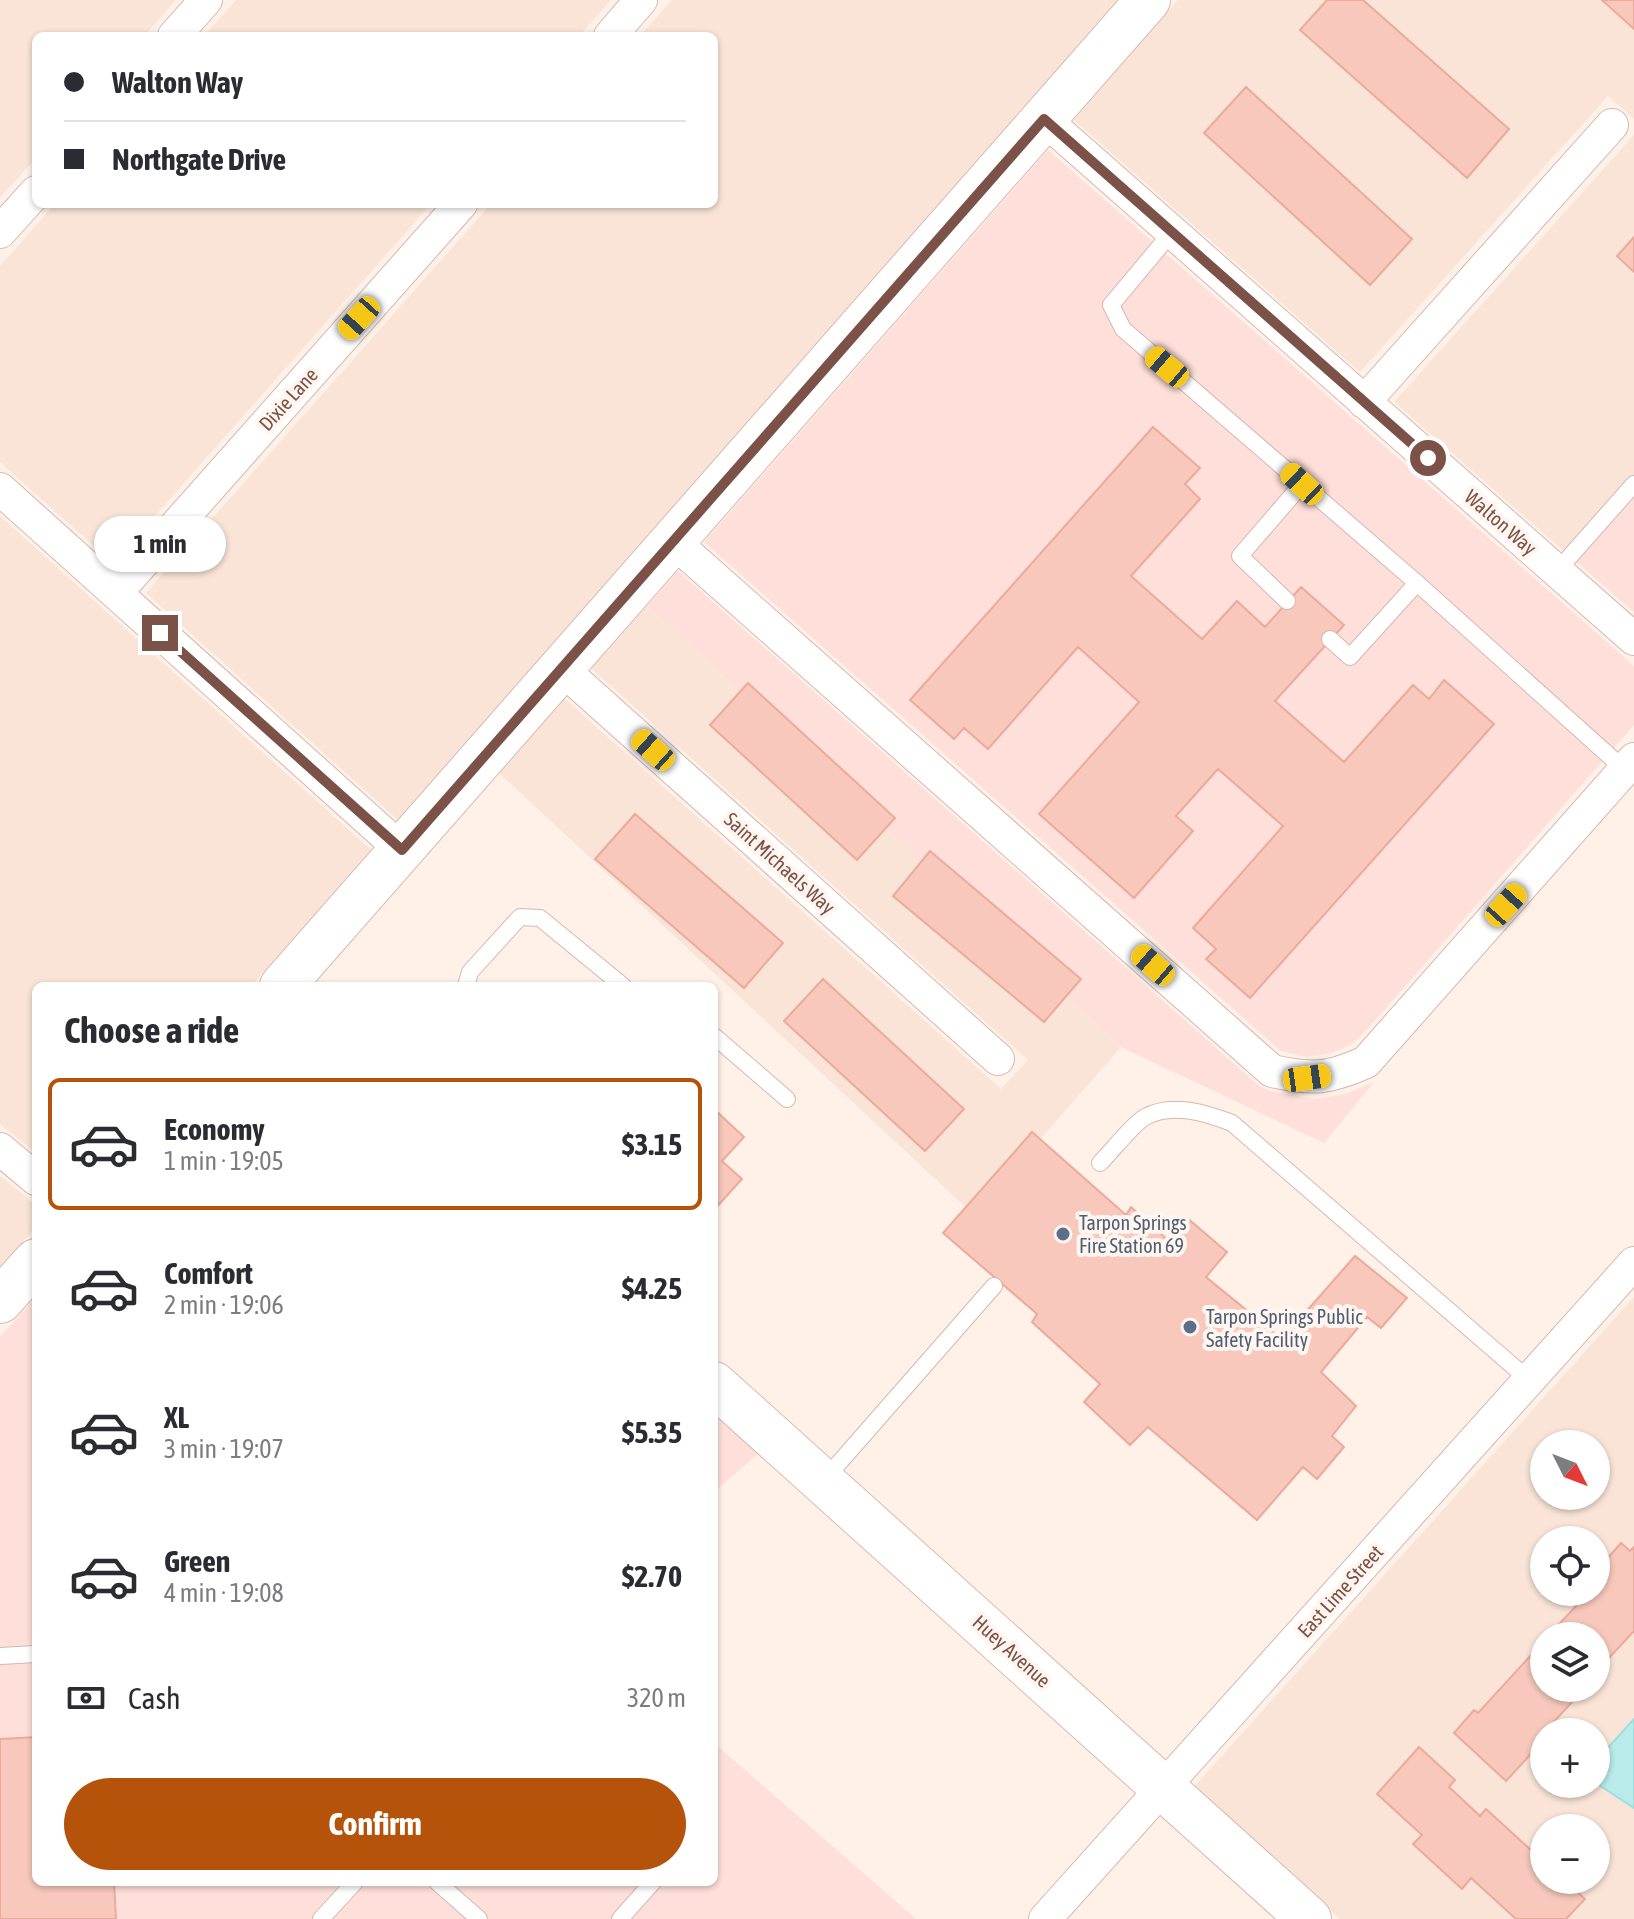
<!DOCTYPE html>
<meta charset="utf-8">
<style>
body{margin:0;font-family:"Asap Condensed",sans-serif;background:#f2f2f3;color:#2b2b33;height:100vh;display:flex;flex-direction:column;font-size:30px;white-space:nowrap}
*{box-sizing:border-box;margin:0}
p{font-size:26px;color:#7c7c81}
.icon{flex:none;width:44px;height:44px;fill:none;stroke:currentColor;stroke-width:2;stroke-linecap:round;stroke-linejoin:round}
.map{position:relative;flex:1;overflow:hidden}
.side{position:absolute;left:32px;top:982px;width:686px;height:904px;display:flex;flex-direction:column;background:#fff;border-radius:12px;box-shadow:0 2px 6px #0004}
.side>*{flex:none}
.guide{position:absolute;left:32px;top:32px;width:686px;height:176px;border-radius:12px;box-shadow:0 2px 6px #0004;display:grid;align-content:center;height:176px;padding:0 32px;background:#fff}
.needle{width:52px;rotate:132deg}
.tools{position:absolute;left:1530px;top:1430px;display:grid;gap:16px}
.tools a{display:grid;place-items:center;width:80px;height:80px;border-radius:50%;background:#fff;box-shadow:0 2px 6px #0004;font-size:40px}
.end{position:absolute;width:36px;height:36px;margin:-18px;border:10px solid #7c5147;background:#fff;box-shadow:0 0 0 4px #fff}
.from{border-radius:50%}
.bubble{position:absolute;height:56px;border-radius:28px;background:#fff;box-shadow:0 2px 6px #0004;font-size:26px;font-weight:700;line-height:56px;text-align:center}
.car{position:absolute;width:24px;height:48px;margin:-24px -12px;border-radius:10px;box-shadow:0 0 6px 2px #0007;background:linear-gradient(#f5c518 24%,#345 0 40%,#f5c518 0 76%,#345 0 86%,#f5c518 0)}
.guide b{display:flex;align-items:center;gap:28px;height:76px;font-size:30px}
.guide b+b{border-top:2px solid #e1e1e2}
.guide i{width:20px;height:20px;background:#2b2b33}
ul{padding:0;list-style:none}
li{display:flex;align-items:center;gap:24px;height:132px;margin:0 16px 12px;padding:0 16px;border:4px solid transparent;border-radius:12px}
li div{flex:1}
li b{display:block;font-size:30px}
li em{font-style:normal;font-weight:700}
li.active{border-color:#b45309}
li>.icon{width:72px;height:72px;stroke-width:1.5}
h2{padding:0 32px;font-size:36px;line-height:96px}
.pay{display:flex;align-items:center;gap:20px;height:88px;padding:0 32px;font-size:30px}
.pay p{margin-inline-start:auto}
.cta{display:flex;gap:16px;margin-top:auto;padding:16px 32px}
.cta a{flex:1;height:92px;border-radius:48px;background:#b45309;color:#fff;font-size:32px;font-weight:700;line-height:92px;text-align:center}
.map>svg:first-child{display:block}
.residential{fill:#f9e4d7;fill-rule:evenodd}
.commercial{fill:#ffdfda}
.water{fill:#b8ebe9;stroke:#9ddedc;stroke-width:2}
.building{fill:#f7c8bb;stroke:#ecaa9a;stroke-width:2}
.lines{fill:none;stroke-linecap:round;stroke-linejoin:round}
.lane-casing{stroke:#d5b8ae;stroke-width:18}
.street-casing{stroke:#d5b8ae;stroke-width:34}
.secondary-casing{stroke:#dbb9ad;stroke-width:46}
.lane{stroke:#fff;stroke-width:16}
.street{stroke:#fff;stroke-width:32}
.secondary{stroke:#fff;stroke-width:44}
.route{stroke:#7c5147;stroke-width:10}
.service-dot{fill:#5c6f8a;stroke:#fff6ef;stroke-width:3}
.labels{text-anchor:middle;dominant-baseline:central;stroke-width:8;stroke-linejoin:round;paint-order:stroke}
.street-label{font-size:20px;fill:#7c5147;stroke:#fff6ef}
.service-label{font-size:20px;fill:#4e5e75;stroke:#fff6ef;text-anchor:start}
</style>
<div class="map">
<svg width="1634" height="1919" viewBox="0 0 1634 1919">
<rect width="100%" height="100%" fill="#fff1e7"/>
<path class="residential" d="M0,0H176L144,36H36V158L0,198Z
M236,0H611L579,36H204Z
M672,0H1118L398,820L146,593L491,204H714V36H640Z
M1178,0H1634V119L1608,96L1360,372L1074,120Z
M1634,135V496L1574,560L1394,402Z
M55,204H431L113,563L0,462V266Z
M0,516L371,850L251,986H36V1153L0,1124Z
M647,606L1121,1047L974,1215L499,773L564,698L1001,1089L1028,1060L591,668Z
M0,1176L36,1205V1227L0,1267Z
M1634,1297V1719L1596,1761V1732H1544V1784L1596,1783L1634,1808V1919H1340L1193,1788ZM1544,1444H1596V1496H1544ZM1544,1540H1596V1592H1544ZM1544,1636H1596V1688H1544ZM1544,1828H1596V1880H1544Z"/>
<path class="commercial" d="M1048,150L1634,666V725L1371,1025L1352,1044L1332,1053L1306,1057L1281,1051L704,542Z
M1634,496V612L1574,560Z
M678,571L1259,1086L1270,1091L1314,1099L1346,1094L1374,1082L1324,1143L1121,1047L647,606Z
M36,1297V1882H714V1743L916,1919H0V1337Z
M714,1410L760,1452L714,1492Z"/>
<path class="water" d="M1634,1719V1808L1596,1783V1761Z"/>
<path class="building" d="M1327,0H1363L1509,129L1467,178L1300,30Z
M1602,0H1634V29Z
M1246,87L1412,239L1370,285L1204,133Z
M1634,237V272L1617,256Z
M1153,427L1200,468L1185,484L1200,499L1131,576L1202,639L1237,601L1265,627L1301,587L1344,625L1275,701L1344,762L1413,685L1429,699L1444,680L1494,724L1250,998L1206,959L1216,949L1193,928L1283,826L1218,769L1176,816L1193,831L1134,898L1039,814L1139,702L1078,647L988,749L964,728L954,739L910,700Z
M748,683L895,818L857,860L710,725Z
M635,814L783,943L744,988L595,859Z
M930,851L1081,979L1044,1022L893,896Z
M823,979L964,1109L925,1151L784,1021Z
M714,1109L744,1137L722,1161L742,1179L714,1210Z
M1032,1132L1126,1215L1131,1207L1168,1240L1186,1217L1227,1252L1206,1277L1282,1339L1355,1256L1407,1298L1381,1328L1367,1317L1321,1372L1356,1406L1332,1436L1344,1447L1317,1479L1303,1467L1257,1520L1148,1427L1130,1445L1084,1402L1100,1384L1032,1322L1037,1314L943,1233Z
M1621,1543L1630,1551L1634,1547V1631L1596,1672V1636H1548L1589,1592H1596V1584L1605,1574L1599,1568Z
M1544,1641V1688H1585L1536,1741L1540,1744L1506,1781L1454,1733L1474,1710L1478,1713Z
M36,1737V1882H114L116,1919H0V1739Z
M1419,1747L1455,1780L1449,1787L1480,1816L1486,1809L1544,1862V1880H1564L1585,1899L1566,1919H1516L1471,1878L1462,1889L1413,1844L1422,1835L1377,1794Z"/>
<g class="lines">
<g class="lane-casing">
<path id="lane" d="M1172,232L1111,305L1123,329L1417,583L1625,770
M1557,571L1634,484
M1287,601L1240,556L1302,484
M1330,639L1350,657L1417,583
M466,986L470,972L520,917L540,918L623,986
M714,1036L787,1099
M1100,1163C1111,1152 1133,1124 1145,1117C1172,1102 1206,1113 1232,1123L1529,1380
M824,1480L994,1286
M0,1656L36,1654
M437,1882L479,1919
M321,1919L355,1882
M620,1919L653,1882"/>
</g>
<g class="street-casing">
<path id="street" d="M174,36L206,0
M610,36L641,0
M1044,119L1634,639
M0,232L36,192
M1364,402L1612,125
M0,489L402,850
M674,542L1272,1071C1313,1080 1328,1079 1366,1062L1634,759
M116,593L461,204
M561,668L998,1059
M0,1149L36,1179
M1045,1919L1634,1263"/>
</g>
<g class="secondary-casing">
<path id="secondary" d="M282,986L1148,0
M0,1301L36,1261
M714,1384L1309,1919"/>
</g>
<use href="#lane" class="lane"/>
<use href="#street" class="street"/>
<use href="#secondary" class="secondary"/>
</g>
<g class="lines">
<path class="route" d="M160,633L402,850L1044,119L1428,458"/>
</g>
<g class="service-dot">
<circle cx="1063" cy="1234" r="8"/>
<circle cx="1190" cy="1327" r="8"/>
</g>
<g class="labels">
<g class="street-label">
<text transform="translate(288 399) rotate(-48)">Dixie Lane</text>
<text transform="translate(1501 522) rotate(41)">Walton Way</text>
<text transform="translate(780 863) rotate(42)">Saint Michaels Way</text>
<text transform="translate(1340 1591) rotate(-48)">East Lime Street</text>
<text transform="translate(1012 1651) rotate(42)">Huey Avenue</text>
</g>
<g class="service-label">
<text x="1079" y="1222">Tarpon Springs<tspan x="1079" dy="23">Fire Station 69</tspan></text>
<text x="1206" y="1316">Tarpon Springs Public<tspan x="1206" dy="23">Safety Facility</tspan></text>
</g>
</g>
</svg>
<div class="tools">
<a><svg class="needle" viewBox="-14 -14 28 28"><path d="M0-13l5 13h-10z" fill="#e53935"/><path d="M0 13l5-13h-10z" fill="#7c7c81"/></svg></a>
<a><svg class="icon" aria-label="locate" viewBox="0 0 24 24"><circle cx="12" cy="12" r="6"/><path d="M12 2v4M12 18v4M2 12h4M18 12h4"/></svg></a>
<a><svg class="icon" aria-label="layers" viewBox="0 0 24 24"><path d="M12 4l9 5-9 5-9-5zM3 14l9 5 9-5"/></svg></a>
<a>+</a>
<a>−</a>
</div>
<i class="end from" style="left:1428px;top:458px"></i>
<i class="end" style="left:160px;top:633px"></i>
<div class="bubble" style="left:94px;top:516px;width:132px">1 min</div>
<i class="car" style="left:359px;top:318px;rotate:222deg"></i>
<i class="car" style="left:1167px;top:367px;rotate:310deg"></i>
<i class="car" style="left:1302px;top:484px;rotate:313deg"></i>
<i class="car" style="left:653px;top:750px;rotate:312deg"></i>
<i class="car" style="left:1506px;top:905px;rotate:42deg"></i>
<i class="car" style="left:1153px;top:965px;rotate:311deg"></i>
<i class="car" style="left:1307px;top:1078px;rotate:82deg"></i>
<div class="guide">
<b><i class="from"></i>Walton Way</b>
<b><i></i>Northgate Drive</b>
</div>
<section class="side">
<h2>Choose a ride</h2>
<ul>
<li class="active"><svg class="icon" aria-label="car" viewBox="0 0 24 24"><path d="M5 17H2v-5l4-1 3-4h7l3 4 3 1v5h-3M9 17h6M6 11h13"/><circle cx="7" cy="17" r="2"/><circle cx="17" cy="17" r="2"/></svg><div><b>Economy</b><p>1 min · 19:05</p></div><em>$3.15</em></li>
<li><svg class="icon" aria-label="car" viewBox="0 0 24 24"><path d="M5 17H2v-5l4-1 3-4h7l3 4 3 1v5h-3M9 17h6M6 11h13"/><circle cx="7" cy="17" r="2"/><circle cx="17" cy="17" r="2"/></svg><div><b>Comfort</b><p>2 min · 19:06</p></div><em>$4.25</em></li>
<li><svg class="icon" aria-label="car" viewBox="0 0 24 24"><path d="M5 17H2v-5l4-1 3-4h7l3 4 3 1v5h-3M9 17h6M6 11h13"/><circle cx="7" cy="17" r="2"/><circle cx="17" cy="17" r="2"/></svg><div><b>XL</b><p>3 min · 19:07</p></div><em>$5.35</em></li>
<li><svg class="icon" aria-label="car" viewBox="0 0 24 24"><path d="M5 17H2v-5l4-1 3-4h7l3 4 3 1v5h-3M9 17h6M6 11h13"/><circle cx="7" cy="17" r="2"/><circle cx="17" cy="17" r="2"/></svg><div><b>Green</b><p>4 min · 19:08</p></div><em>$2.70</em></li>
</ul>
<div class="pay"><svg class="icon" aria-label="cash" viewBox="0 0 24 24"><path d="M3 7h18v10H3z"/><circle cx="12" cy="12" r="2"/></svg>Cash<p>320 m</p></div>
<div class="cta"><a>Confirm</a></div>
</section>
</div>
